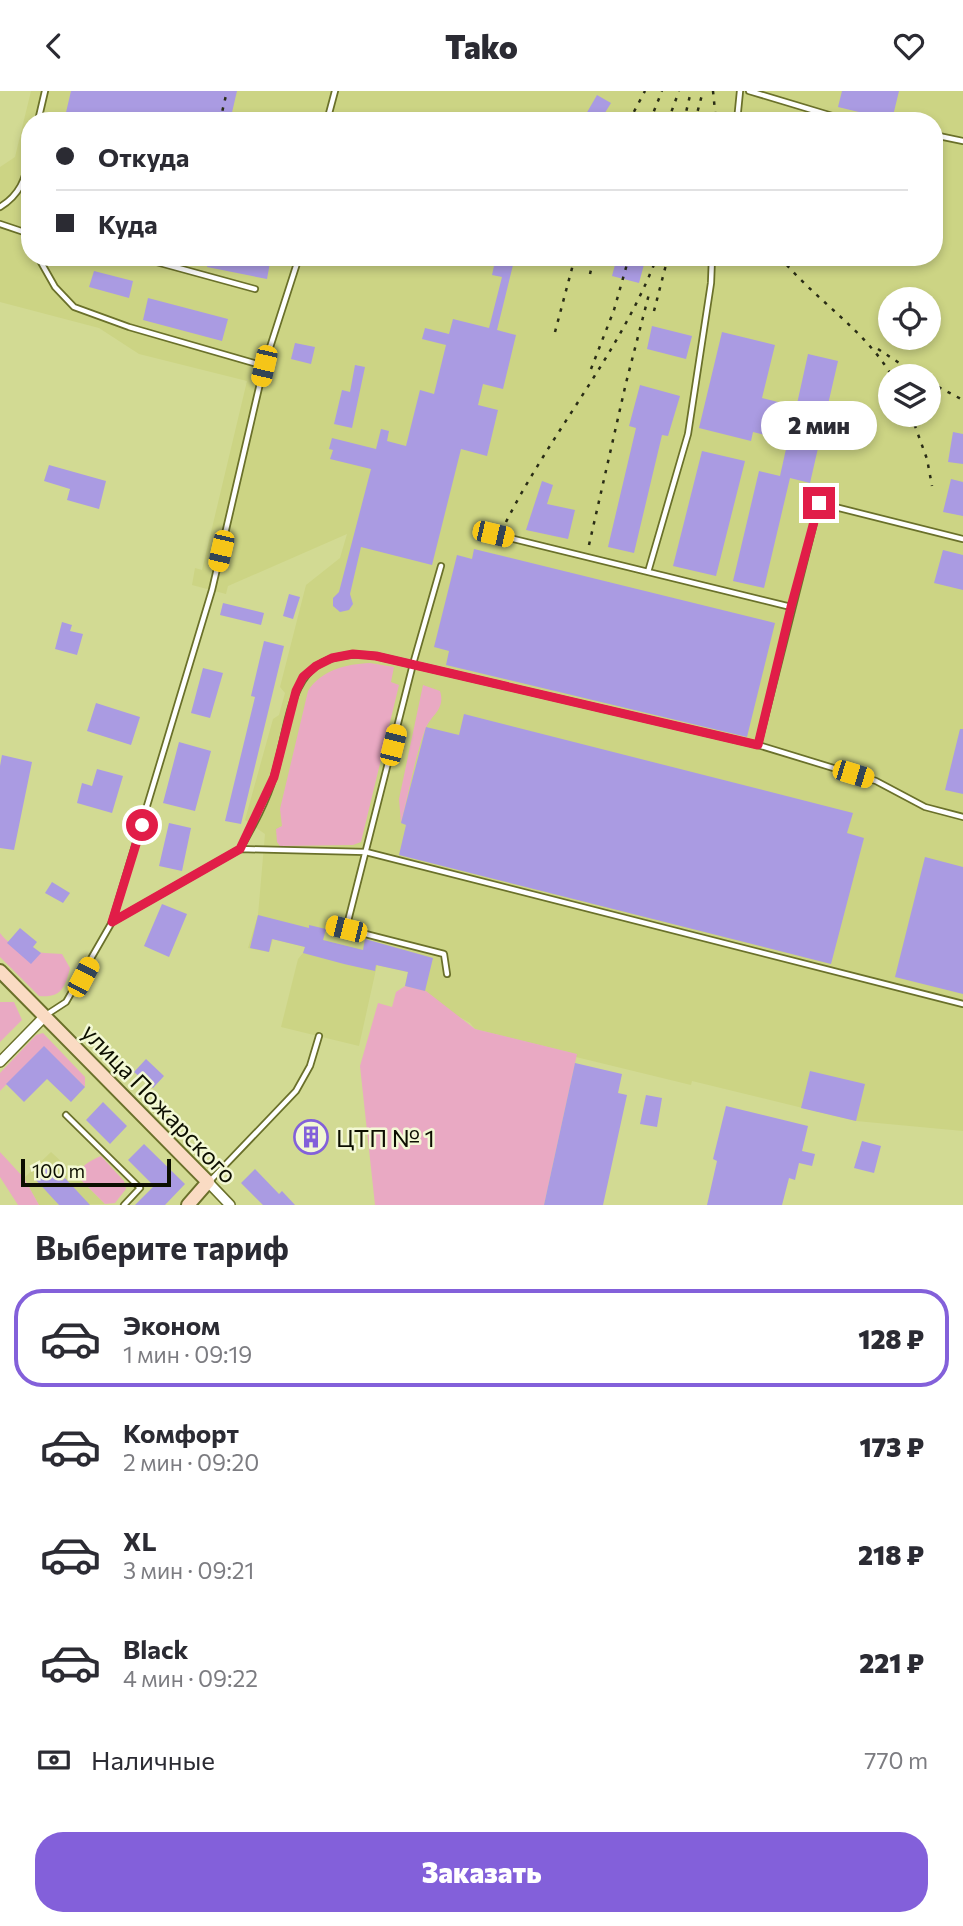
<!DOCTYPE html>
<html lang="ru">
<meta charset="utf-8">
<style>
body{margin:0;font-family:Commissioner,sans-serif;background:#f2f2f3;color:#2b2b33;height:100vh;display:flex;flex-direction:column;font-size:26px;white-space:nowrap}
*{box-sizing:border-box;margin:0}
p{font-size:23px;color:#7c7c81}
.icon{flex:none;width:38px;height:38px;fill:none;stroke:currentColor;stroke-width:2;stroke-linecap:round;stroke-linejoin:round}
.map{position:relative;height:1114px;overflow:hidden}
.sheet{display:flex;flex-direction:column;background:#fff;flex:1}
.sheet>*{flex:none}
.guide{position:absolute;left:21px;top:21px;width:922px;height:154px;border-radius:28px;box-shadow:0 4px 10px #0003;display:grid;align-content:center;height:154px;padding:0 35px;background:#fff}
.tools{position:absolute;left:878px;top:196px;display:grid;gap:14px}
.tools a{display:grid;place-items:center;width:63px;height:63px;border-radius:50%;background:#fff;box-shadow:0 4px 10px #0003;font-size:35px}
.scale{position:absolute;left:21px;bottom:18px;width:150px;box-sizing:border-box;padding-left:7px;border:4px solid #0c0e00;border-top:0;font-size:19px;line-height:24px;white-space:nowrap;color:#0c0e00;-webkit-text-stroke:5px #f3f8d4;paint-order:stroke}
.end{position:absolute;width:32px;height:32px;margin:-16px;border:9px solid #e11d48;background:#fff;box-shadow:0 0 0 4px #fff}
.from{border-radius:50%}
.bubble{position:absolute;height:49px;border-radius:24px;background:#fff;box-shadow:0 4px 10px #0003;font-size:23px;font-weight:800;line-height:49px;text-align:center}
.car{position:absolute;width:21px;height:42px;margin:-21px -10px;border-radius:9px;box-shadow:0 0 5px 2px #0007;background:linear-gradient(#f5c518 24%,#345 0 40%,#f5c518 0 76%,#345 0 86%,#f5c518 0)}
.guide b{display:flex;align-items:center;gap:24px;height:66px;font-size:26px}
.guide b+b{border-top:2px solid #e1e1e2}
.guide i{width:18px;height:18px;background:#2b2b33}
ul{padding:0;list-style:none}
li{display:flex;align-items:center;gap:21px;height:98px;margin:0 14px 10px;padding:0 21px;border:4px solid transparent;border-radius:28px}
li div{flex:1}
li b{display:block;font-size:26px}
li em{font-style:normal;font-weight:800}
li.on{border-color:#8360da}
li>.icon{width:63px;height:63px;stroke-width:1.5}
h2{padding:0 35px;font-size:32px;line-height:84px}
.pay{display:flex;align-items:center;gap:18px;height:77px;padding:0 35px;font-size:26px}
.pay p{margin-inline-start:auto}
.cta{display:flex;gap:14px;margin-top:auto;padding:14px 35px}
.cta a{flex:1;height:80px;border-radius:28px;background:#8360da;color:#fff;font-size:28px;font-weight:800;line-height:80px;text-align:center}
header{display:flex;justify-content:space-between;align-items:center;height:91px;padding:0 35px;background:#fff;font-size:32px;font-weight:800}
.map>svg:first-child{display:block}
.built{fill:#ccd484;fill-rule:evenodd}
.green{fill:#e9a9c3}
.building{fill:#aa9be2}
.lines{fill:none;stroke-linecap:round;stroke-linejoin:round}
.lane-casing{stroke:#6a702a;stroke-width:8}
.street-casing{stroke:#6a702a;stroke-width:12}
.secondary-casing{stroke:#6a702a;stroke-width:16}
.lane{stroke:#fff;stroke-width:4.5}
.street{stroke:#fff;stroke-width:9}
.secondary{stroke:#fadbc3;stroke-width:12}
.rail{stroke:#2a2d16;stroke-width:2.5;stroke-dasharray:3.5 7;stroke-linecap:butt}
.route{stroke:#e11d48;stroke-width:9}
.labels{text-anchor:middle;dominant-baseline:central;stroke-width:5;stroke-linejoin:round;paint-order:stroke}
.street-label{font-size:24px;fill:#0c0e00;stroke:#f3f8d4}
.poi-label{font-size:24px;fill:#0c0e00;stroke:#f3f8d4;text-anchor:start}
</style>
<header><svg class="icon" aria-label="back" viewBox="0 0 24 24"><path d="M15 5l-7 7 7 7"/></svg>Tako<svg class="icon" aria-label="heart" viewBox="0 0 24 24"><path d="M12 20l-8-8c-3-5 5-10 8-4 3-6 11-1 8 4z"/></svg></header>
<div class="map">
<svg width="963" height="1114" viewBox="0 0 963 1114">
<rect width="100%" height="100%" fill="#d2da93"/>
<path class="built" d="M31,0H963V1040L856,1030L692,990L691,994L576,966V963L475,938L470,932L405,895L408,881L377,874L359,955L281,936L298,868L303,862L305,856L273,848L269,861L248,857L258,824L265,743L245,729L273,628L279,624L285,602L280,596L306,494L340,467L347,443L228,495L226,503L192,494L195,477L202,479L247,290L139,263L99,237L0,211V76L15,66ZM30,30H934V166H30ZM891,208H929V247H891ZM891,285H929V324H891Z
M51,1061L78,1086L105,1113L39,1114L24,1087Z"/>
<path class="green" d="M370,572L394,576L391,591L399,594L361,751L353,754L280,755L277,751L276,738L282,735L280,718L308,600C321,579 346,573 370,572Z
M423,594L440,600C446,619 430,624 425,639C414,669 409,702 401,732L399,708Z
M0,842C13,861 40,862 62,863L70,877C65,897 61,907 39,905L0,866Z
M405,895L426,900L475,938L577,963L544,1114H375L360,975L378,912L392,916L396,901Z
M0,911H14L22,929L0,951Z
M43,942L85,986V996L44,956L0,1000V982L36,944Z
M0,1061L24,1087L39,1114H18L0,1086Z
M101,1065L124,1090L126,1098L115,1112L105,1113L78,1086C80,1074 90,1070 101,1065Z"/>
<path class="building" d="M71,0H237L230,30H64Z
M842,0H899L892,29L838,16Z
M597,4L611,12L600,30H582Z
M209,166H271L267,188L207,176Z
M492,166H519L516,175L513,174L497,239L516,244L503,298L483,293L478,314L498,319L487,365L461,358L432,474L361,456L350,503L353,513L349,519L340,521L333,515V507L339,501L371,378L330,368L333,359L329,358L332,347L376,358L381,338L389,340L387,350L406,355L420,299L434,303L446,254L422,248L425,237L449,243L453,228L489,237L502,186L492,184L495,170L492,169Z
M617,166H646L639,192L612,185Z
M94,180L133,190L129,207L89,196Z
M148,207L228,228L222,250L143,229Z
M652,235L692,245L686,268L647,258Z
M722,241L775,254L762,307L778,311L775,326L793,331L808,263L838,270L810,392L790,387L764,497L733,490L759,380L780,385L786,358L775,355L777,347L753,341L751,350L699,337Z
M295,252L315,256L311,273L291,268Z
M355,274L365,276L352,337L334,333L342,299L350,301Z
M640,294L680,305L668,345L662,344L634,462L608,456L636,337L629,335Z
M953,341L963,343V373L948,371Z
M702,360L745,370L716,485L673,475Z
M49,374L106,390L99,418L67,409L70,398L44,390Z
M951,388L963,391V425L943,421Z
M542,390L553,394L547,413L575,419L568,448L526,439Z
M474,458L775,532L747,646L446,574L449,560L434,556L457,464L472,468Z
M943,459L963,464V499L934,492Z
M289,503L300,506L293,528L283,525Z
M223,512L264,522L261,534L220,524Z
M62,531L72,534L70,540L83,543L77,564L55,558Z
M264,550L284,555L241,733L225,730L255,606L251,605Z
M203,577L223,582L210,627L191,622Z
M96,612L140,626L131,654L87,640Z
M464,623L853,722L847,742L864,747L831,873L399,764L406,734L401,732L426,636L459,644Z
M960,638H963V703L945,699Z
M179,651L211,660L195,720L163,712Z
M2,664L32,671L14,759L0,757V675Z
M97,678L123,685L112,722L77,712L82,692L92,695Z
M169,732L191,737L182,780L159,775Z
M925,766L963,776V903L895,886Z
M52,791L70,802L63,812L45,802Z
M162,813L187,823L169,866L144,855Z
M258,824L309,837V834L326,838L323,849L363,859L365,848L433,867L425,900L405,895L408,881L376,874L375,880L344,873L303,862L305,856L272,848L269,861L250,857Z
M20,837L37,851L33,856L41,862L31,873L7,852Z
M44,955L85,996L71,1011L47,988L24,1011L6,993Z
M146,968L164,985L153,997L134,981Z
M575,972L622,983L618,1002L627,1004L603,1114H544Z
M810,980L865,993L856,1030L801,1017Z
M646,1004L662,1007L657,1036L640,1033Z
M103,1011L127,1035L110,1053L86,1029Z
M726,1015L808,1035L802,1060L815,1063L812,1075L799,1072L795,1089L789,1087L782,1114H707L717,1070L713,1068Z
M306,1032L325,1050L316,1060L296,1042Z
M862,1050L881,1055L874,1082L854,1077Z
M144,1053L185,1093L165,1114H135L154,1095L128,1069Z
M46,1077L52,1083L54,1081L62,1090L65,1087L90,1114H59L35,1088Z
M255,1078L279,1103L282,1100L295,1114H263L241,1092Z"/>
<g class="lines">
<g class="lane-casing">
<path id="lane" d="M749,0L849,30
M38,30L45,0
M327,30L335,0
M737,30L740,0
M934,44L963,50
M25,89L30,141
M0,116C20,104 25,88 30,67
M0,133L30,143
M38,166L55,196L74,216L129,236L264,275
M138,166L255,198
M493,443L791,516
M648,481L688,343L711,192L712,166
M758,654L819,412L963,448
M240,758C253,735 267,710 274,685C293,623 286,553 376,565L758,654L876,690L925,716L963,726
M112,831L240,758L366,761L963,913
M330,834L444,863L447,883
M346,838L413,573L441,475
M46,924L66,911L112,831L212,499L264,275L299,166
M66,1024L140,1097L124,1114
M209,1091L296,1000L310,975L319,945"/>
</g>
<g class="street-casing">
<path id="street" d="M0,971L45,925
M208,1091L230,1114"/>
</g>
<g class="secondary-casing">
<path id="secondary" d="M0,880L208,1091L188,1114"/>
</g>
<use href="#lane" class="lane"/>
<use href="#street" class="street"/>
<use href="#secondary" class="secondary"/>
<path class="rail" d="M713,0L716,30
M220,30L227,0
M629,30L645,0
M650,30L662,0
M668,30L679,0
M684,30L691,0
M695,30L703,0
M780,166C814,208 864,238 892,285
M590,183L594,166
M654,220L668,166
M555,241L575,166
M878,258L919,285
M591,278L614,219L629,166
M929,291L963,309
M911,324L927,368L932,395
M506,431C552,340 620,262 657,166
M589,454L626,292L649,203"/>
</g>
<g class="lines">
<path class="route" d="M142,734L112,831L240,758L274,686L296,600L303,586L316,575L332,567L353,563L376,565L758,654L791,516L819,412"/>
</g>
<defs>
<g id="building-ring" transform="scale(1.75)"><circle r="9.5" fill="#f3f8d4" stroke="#8360da" stroke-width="1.5"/><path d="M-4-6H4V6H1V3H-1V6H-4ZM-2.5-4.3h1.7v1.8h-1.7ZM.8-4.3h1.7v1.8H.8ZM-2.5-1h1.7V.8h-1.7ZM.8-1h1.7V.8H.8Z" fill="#8360da"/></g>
</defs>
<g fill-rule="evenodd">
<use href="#building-ring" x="311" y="1046"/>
</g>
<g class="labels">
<g class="street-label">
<text transform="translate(160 1012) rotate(46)">улица Пожарского</text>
</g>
<g class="poi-label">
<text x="336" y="1046">ЦТП № 1</text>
</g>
</g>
</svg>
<div class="tools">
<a><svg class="icon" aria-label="locate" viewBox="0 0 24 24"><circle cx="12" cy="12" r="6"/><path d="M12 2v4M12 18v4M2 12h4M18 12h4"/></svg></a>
<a><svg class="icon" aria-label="layers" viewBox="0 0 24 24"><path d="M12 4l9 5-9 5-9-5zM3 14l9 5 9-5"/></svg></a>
</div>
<div class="scale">100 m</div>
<i class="end from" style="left:142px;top:734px"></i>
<i class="end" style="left:819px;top:412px"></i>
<div class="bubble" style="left:761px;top:310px;width:116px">2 мин</div>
<i class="car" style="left:264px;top:275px;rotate:193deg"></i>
<i class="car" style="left:493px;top:443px;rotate:103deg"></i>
<i class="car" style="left:221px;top:460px;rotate:193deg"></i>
<i class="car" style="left:393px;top:654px;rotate:14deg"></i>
<i class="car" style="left:853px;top:683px;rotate:107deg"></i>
<i class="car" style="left:346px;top:838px;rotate:284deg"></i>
<i class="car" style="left:83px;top:886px;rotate:28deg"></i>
<div class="guide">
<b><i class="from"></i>Откуда</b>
<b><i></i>Куда</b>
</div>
</div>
<section class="sheet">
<h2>Выберите тариф</h2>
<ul>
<li class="on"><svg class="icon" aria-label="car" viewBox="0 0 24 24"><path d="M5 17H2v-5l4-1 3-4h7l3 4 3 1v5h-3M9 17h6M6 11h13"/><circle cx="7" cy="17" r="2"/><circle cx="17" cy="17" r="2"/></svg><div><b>Эконом</b><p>1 мин · 09:19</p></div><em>128 ₽</em></li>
<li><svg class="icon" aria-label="car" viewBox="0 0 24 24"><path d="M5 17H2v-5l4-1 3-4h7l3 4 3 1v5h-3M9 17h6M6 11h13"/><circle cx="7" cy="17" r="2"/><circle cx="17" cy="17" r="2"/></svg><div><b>Комфорт</b><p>2 мин · 09:20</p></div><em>173 ₽</em></li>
<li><svg class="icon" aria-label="car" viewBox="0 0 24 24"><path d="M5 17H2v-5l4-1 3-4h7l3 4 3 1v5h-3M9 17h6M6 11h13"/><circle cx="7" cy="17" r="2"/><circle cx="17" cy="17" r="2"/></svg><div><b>XL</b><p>3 мин · 09:21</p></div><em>218 ₽</em></li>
<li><svg class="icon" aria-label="car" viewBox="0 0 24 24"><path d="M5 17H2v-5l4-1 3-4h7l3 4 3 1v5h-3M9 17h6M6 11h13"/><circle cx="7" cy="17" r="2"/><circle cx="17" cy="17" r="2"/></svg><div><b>Black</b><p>4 мин · 09:22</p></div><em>221 ₽</em></li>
</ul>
<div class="pay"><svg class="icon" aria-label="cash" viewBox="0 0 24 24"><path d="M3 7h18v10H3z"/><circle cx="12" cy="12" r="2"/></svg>Наличные<p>770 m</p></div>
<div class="cta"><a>Заказать</a></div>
</section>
